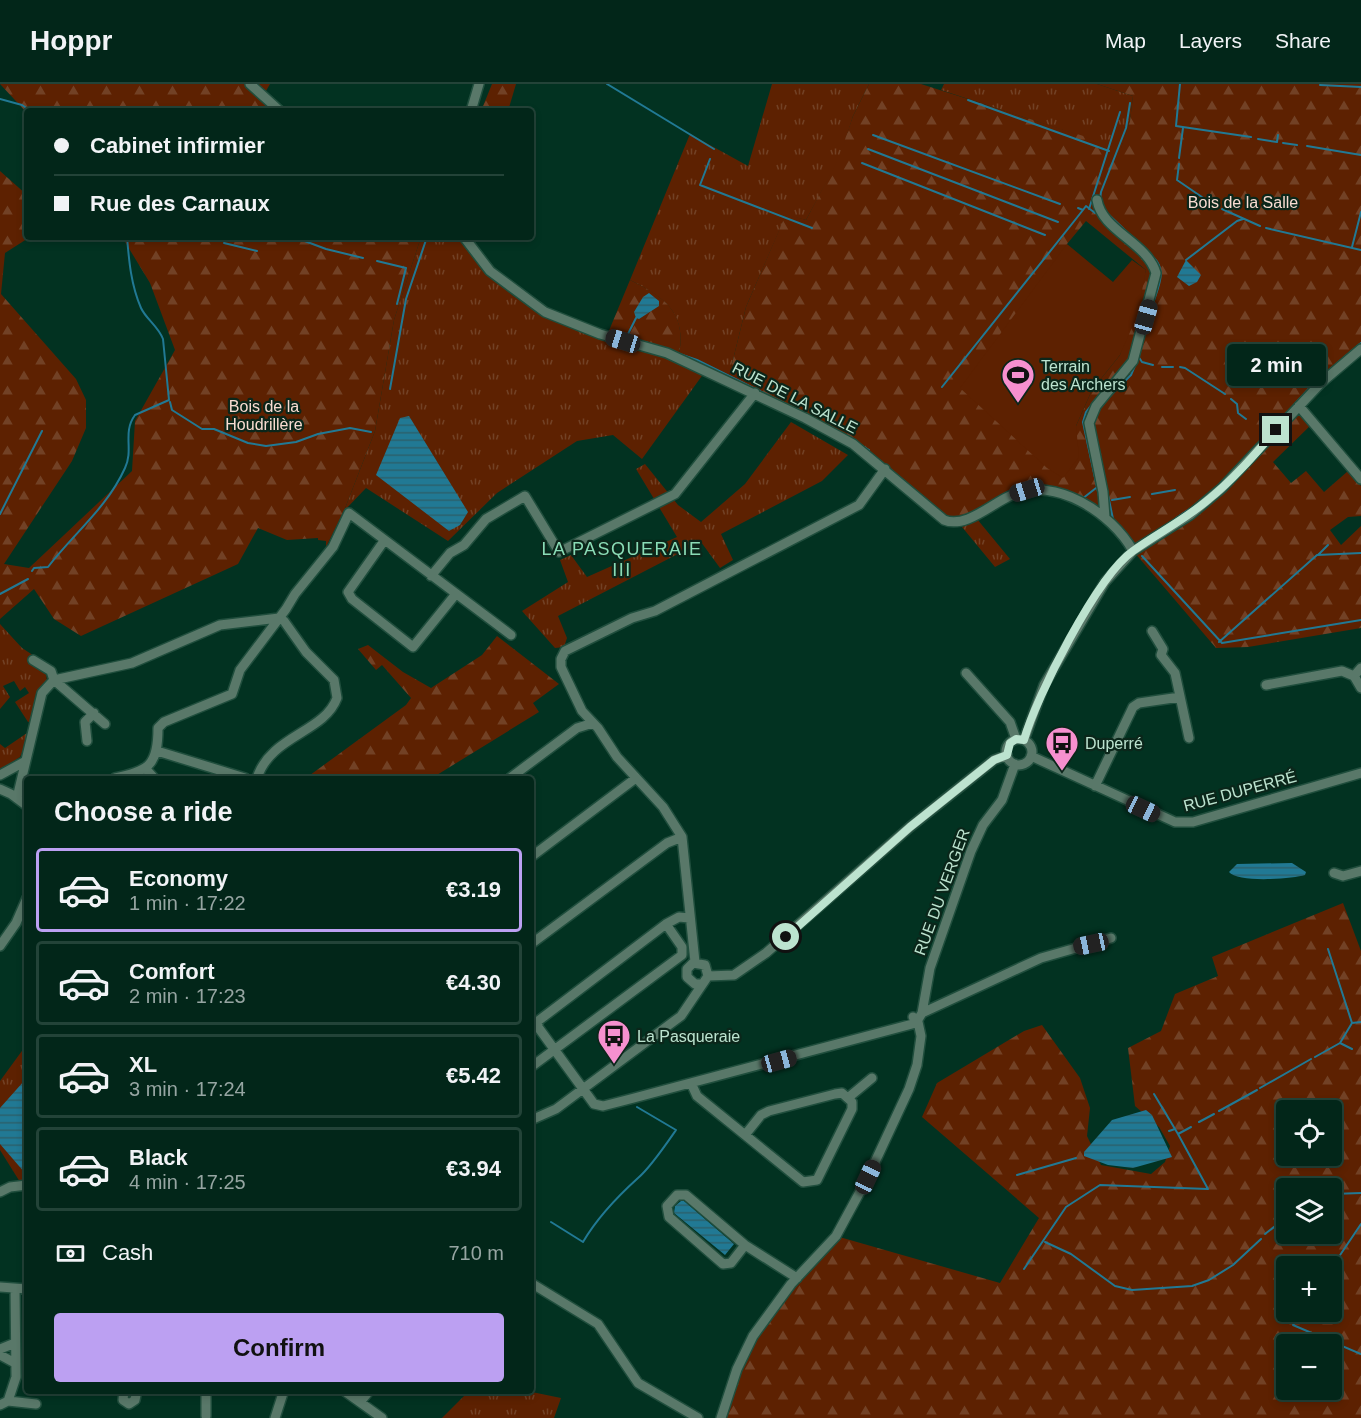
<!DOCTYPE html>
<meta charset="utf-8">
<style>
body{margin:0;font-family:Arial,sans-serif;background:#0c2e22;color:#f1f3f6;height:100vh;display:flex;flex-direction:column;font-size:22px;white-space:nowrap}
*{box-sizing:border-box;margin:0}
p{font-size:20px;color:#96a5a2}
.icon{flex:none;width:33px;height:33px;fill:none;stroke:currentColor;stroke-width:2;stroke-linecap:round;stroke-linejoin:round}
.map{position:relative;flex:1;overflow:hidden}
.side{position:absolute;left:24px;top:692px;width:510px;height:618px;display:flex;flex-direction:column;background:#022619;border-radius:6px;box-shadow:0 3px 9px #0003,0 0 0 2px #234338}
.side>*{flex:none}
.top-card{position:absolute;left:24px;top:24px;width:510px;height:132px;border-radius:6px;box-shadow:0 3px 9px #0003,0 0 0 2px #234338;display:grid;align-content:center;height:132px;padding:0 30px;background:#022619}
.tools{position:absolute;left:1276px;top:1016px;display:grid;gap:12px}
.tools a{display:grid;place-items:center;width:66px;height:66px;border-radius:6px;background:#022619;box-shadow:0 3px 9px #0003,0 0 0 2px #234338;font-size:30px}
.end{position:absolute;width:27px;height:27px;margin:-14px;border:8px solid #bce3cf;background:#111;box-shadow:0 0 0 3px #111}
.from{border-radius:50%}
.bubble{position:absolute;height:42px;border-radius:6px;background:#022619;box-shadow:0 3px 9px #0003,0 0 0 2px #234338;font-size:20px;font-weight:700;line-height:42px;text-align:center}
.car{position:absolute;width:18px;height:36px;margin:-18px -9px;border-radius:8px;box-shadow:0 0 4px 2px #0007;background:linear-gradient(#222 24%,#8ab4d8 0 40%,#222 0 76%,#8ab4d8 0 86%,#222 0)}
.top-card b{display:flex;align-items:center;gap:21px;height:57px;font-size:22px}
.top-card b+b{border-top:2px solid #234338}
.top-card i{width:15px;height:15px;background:#f1f3f6}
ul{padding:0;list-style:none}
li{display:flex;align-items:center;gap:18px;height:84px;margin:0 12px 9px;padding:0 18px;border:3px solid #234338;border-radius:6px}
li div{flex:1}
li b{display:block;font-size:22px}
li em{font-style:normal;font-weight:700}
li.active{border-color:#bca0f2}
li>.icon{width:54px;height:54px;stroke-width:1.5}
h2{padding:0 30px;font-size:27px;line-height:72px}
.pay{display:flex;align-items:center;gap:15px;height:66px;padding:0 30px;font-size:22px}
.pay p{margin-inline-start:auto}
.action{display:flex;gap:12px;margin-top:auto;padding:12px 30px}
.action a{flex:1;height:69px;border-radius:6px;background:#bca0f2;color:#111;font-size:24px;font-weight:700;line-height:69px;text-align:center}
header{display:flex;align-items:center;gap:36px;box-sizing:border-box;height:84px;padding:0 30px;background:#022619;border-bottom:2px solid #234338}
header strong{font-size:28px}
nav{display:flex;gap:33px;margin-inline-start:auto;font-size:21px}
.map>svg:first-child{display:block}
.grass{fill:url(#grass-tufts)}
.forest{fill:url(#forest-firs);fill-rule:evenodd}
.garden{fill:#5d2101}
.water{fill:url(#water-rules)}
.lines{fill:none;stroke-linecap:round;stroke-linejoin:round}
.stream{stroke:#217994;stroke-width:2}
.minor-casing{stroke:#204e3d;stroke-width:12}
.minor{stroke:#597869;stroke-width:9}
.route{stroke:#bce3cf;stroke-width:8}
.labels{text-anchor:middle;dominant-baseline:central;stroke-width:4.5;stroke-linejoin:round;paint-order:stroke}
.park-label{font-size:16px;fill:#f9dcd1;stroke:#0b261a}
.poi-label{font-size:16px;fill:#bce3cf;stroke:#0b261a;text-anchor:start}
.street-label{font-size:16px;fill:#bce3cf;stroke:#0b261a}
.neighbourhood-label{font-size:18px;letter-spacing:1.5px;fill:#8adcb6;stroke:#0b261a}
</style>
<header>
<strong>Hoppr</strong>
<nav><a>Map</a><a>Layers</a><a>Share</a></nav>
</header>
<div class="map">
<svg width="1361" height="1334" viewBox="0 0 1361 1334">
<defs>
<pattern id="grass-tufts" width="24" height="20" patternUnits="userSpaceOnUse" patternTransform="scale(1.5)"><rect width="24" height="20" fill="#5d2101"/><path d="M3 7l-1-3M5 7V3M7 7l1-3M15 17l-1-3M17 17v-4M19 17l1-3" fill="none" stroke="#724125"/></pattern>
<pattern id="forest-firs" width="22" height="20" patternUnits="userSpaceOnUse" patternTransform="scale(1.5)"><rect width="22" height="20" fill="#5d2101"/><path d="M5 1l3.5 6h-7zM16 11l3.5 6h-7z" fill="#724125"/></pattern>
<pattern id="water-rules" width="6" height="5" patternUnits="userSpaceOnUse" patternTransform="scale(1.5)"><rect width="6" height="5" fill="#217994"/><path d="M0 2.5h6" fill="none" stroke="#2b616d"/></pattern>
</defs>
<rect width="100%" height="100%" fill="#023221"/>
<path class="grass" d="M772,0H869L853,32L840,73L806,136L786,131L746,223L729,292L679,270C687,229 664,213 630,196L690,50L748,82Z
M944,0H1097L1133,12L1130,37L1121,65L941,6Z
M421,153H459L476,178L512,211L557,238L653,268L704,289L642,375L613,351L577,357L497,409L448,457L366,404L344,427L375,347L394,236Z
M791,338L848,371L822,397L721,450L733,476L720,484L701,458L558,532L567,554L564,563L555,564L522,527L568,498L560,476L571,471L587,493L677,453L636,385L645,380L678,421L701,438L745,400Z
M977,435L1010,475L995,483L962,443Z
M0,540L22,564L45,579L47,598L32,637L28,638L15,618L29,609L25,603L20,607L14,597L3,602L10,613L0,625Z
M27,649L30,651L20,673L0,686V660L5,664Z
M27,960V1097L20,1098L0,1066V997Z
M443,1307H527L561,1314L554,1334H442L464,1312Z"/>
<path class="forest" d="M0,0H270L263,12L273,27L27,29Z
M492,0H516L508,27H481Z
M869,0H921L1121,64L1130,37L1133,12L1097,0H1361V265L1299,322L1313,339L1273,378L1291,399L1306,387L1324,408L1348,387L1361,402V432L1348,433L1330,446L1341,461L1361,442V544L1248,563L1216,564L1105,434L1074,415L1027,406L950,438L861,360L826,340L729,292L746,223L786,130L806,136L839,73L853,32ZM1086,137L1146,186L1120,271L1092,306L1076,342L1067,160Z
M0,87L27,111V153H30L5,169L1,210L76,295L86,316V344L72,377L4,480L29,484L132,387L135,337L175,266L150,199L122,153H421L394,236L375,347L344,427L326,463V457L318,456V454L287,456L258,444L238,480L81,552L54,535L34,505L0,535Z
M630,196C665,213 687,229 679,270L608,249Z
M497,552L559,600L533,619L539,628L432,694H306L406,621L411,614L382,581L376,586L358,565L368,561L403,588L431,604L482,571Z
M1343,819L1361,867V1334H721L753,1252L836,1152L1000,1199L1039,1134L922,1033L937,999L1024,947L1042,941L1080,994L1090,1024L1087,1052L1101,1081L1151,1090L1165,1078L1170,1062L1159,1043L1135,1022L1128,964L1161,947L1175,910L1218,892L1212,873ZM1287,1026H1332V1071H1287ZM1287,1104H1332V1149H1287ZM1287,1182H1332V1227H1287ZM1287,1260H1332V1305H1287Z"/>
<path class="garden" d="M1067,160L1113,198L1132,176L1146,186L1137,232L1120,271L1092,306L1076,342L1079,373L1063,394L1047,384L960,304Z"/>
<path class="water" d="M1186,176L1201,191L1197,198L1189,202L1177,193Z
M649,209L659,217V222L639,235L636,234L634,228L643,213Z
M409,332L468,428L460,441L449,447L376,391L400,334Z
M1292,779L1306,788L1305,791C1292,795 1237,799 1229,788L1237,780Z
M24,997L26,998L27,1006V1088L25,1089L0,1060V1024Z
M1146,1026L1152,1031L1172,1073L1133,1084L1108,1081L1084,1072V1068L1112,1036Z
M681,1117H684L734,1160L725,1171L674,1129L675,1122Z"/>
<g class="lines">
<path class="stream" d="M607,0L714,65
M1180,0L1176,42L1251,53
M1320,1L1361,3
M0,15L22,21L31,27
M968,16L1109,67
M873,51L1060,120
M1258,55L1277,58L1278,51
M1283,59L1297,61
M1307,62L1361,71
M868,65L1058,138
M1179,74L1183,44
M710,75L700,101L812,144
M862,79L1045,151
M1179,80L1177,96L1218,124
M1100,115L1101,108L1126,44L1130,19
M1089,125L1120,28
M1222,125L1260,142
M1083,126L1086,122L1095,129
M1108,130L1128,149
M1266,144L1361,166
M294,153L326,165L363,174
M224,159L257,167
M1352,163L1361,128
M1186,176L1237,137L1243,135
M377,177L406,184L397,220
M1153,219C1158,203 1167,187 1154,174
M626,254L636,234
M645,258L697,276L804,329
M1138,272L1142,278L1153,281
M1162,283H1173
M1180,283L1185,284L1225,310
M942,303L1083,126L1078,124
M390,305L406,215L427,153
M1110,312L1131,291L1136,279
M1231,315L1237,320L1238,329L1246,335
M170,318L172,326L202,345H214L248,359L266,362L296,358L318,350L350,344L371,348
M1093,319L1086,328L1083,338L1100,417
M809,331L841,349
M1285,331L1314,299L1361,259
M856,358L869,366
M1152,410L1175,406
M1108,411L1113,435
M1082,415L1096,404
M1112,416L1130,413
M0,430L42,347
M1176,434L1194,422
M1318,471L1328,461
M1142,472L1222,559L1361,536
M32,487L34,484L48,483C74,449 107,424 125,384C134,365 122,349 135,331L169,316L163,255C158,242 146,235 141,224C131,201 129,177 127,153
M0,510L28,495
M1219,558L1317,471L1361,469
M1328,865L1352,939L1340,959
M1352,939L1361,938
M1315,973L1340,959L1352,965
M1260,1004L1311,975
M1154,1010L1175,1045
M1219,1027L1257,1006
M1199,1038L1214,1030
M1169,1047L1175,1045L1178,1050L1191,1043
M1017,1091L1076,1074
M1332,1110L1361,1109
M551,1138L583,1158C597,1134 617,1113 638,1094C650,1084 667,1059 676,1046L637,1023
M1265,1150L1287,1133
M1045,1158L1071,1170L1115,1202L1132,1206L1192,1202L1209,1196L1233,1181L1261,1155
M1332,1183L1361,1140
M1024,1185L1066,1123L1100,1101L1208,1105L1178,1050
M1302,1227L1293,1241L1361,1270"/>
<g class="minor-casing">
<path id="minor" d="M250,0L280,27
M471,27L479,0
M1097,116C1102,147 1147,158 1156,189L1133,277L1096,322L1089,339L1103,408L1105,433
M464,153L490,187L545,228L600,250L667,269L805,334L853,360L944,436C966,445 992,419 1012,411C1055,392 1112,429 1133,467
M1299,322L1361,395
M384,457L348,508L352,515L413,563L455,511
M431,492L450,469L464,461L486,435L525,412L559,468L675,410L755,309
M1152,547L1163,565L1161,571L1175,589L1189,654
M33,576L51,587L54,596L105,640
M1361,584L1354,592L1361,604
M966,589L1010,638L1016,655
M1266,601L1342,587L1354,592
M1006 668a13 13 0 1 1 26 0a13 13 0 1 1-26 0Z
M1024,656L1044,601L1105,498L1133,467L1190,431L1222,404L1321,299L1361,265
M87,657L85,638L94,629
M157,667L245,694
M1031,672L1175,738H1193L1361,689
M145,684L154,694
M0,691L24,678
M115,694C149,687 158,681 158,644L164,638L232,610L240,586L286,525L295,510L333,463L349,429L511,551
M257,694C271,651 324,649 337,614L334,596L306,568L284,537L279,534
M510,694L577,644L593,639
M1095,702L1133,623L1139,619L1180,613
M0,705L11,710L27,722
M17,714L42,609L54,596L132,579L220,541L279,534
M531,773L636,694
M1334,789L1343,792L1361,787
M689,834L679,833L666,840L538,937V943L594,1020L603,1022L634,1014L916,939L922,929L930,884L971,767L983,741L1002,716L1015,680
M531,860L667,759L682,753
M0,862L16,839L27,814
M695,878L682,753L663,723L617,673L598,644L582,627L561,583V575L565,567L632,534L655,527L859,421L885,385
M708,892L734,891L766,869L910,743L994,676L1007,671
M922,929L1041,874L1111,854
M531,983L682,871V863L666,840
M691,999L697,1012L803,1098L817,1096L852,1025V1018L842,1009L835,1010L769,1027L761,1031L745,1051
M849,1013L872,994
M531,1036L556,1025L681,932L708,892L705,881L693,879L687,885V893L695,900H702
M0,1108L10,1103L27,1101
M745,1161L731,1179L723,1180L669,1133L667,1122L677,1111H686L745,1161L797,1194
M531,1199L598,1240L638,1299L698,1334
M0,1203L27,1205
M0,1265L15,1259
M0,1271L15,1279
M124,1306L123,1316L129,1320L135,1316L137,1306
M206,1306V1332
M343,1306L382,1334
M8,1317L36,1320
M360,1318L370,1306
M0,1321L8,1317L16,1293L15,1205
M275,1334L284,1306
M721,1334L737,1285L753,1252L791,1200L836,1152L868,1093L909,1005L917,981L921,952L918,938L913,933"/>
</g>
<use href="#minor" class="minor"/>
</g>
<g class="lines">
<path class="route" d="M786,853L910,743L994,676L1007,671L1010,659L1016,655L1024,656C1036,613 1097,492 1133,467C1158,449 1186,435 1209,415C1234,395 1255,370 1276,346"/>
</g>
<defs>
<g id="stadium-pin" transform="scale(1.725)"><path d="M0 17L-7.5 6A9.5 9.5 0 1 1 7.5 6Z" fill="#f690cf" stroke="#0b261a"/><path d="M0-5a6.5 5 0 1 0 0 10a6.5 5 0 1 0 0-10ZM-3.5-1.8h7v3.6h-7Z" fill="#111"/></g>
<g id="bus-pin" transform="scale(1.725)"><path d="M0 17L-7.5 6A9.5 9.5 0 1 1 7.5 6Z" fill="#f690cf" stroke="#0b261a"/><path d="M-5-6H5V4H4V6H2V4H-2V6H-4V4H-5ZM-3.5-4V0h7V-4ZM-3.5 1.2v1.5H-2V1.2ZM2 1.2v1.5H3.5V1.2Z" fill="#111"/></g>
</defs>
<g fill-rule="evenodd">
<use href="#stadium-pin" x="1018" y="291"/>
<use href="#bus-pin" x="1062" y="659"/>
<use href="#bus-pin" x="614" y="952"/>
</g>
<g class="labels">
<g class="park-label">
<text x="1243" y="118">Bois de la Salle</text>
<text x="264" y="322">Bois de la<tspan x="264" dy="18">Houdrillère</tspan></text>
</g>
<g class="poi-label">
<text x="1041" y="282">Terrain<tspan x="1041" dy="18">des Archers</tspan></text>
<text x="1085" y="659">Duperré</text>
<text x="637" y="952">La Pasqueraie</text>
</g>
<g class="street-label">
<text transform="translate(795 314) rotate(27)">RUE DE LA SALLE</text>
<text transform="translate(1240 707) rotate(-15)">RUE DUPERRÉ</text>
<text transform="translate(942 808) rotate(-70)">RUE DU VERGER</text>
</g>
<g class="neighbourhood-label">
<text x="622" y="465">LA PASQUERAIE<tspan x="622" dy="21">III</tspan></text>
</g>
</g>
</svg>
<div class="tools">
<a><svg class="icon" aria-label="locate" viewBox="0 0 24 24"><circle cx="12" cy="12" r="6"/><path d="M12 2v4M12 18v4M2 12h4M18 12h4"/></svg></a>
<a><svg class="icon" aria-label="layers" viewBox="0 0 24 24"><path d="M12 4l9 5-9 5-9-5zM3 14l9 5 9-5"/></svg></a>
<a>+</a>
<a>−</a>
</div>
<i class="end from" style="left:786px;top:853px"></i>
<i class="end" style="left:1276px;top:346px"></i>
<div class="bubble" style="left:1227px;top:260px;width:99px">2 min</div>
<i class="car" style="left:1146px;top:233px;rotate:16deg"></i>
<i class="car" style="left:623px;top:257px;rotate:287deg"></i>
<i class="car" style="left:1027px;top:406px;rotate:253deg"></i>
<i class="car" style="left:1143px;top:725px;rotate:115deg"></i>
<i class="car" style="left:1091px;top:860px;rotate:258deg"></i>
<i class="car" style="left:779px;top:977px;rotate:75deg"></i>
<i class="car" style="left:868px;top:1093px;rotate:25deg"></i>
<div class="top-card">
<b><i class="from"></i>Cabinet infirmier</b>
<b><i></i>Rue des Carnaux</b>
</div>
<section class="side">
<h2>Choose a ride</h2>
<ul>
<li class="active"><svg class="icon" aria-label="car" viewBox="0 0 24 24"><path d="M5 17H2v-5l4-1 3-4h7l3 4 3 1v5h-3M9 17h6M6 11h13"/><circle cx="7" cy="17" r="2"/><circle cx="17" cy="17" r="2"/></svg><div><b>Economy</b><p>1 min · 17:22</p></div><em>€3.19</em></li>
<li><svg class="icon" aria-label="car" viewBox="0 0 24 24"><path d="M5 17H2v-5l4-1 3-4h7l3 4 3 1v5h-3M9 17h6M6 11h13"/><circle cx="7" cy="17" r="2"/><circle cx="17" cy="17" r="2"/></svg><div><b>Comfort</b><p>2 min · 17:23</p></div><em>€4.30</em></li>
<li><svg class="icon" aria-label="car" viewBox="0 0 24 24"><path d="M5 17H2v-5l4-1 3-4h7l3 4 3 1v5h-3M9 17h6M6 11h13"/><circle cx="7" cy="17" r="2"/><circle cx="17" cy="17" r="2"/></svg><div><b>XL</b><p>3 min · 17:24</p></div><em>€5.42</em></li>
<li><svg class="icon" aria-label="car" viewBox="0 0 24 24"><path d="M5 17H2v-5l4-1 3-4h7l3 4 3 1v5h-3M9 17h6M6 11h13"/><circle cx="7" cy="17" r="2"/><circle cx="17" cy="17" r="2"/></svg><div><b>Black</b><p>4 min · 17:25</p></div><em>€3.94</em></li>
</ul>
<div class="pay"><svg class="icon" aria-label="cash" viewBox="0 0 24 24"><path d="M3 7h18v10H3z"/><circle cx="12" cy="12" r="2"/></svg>Cash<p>710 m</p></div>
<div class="action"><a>Confirm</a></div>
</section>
</div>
